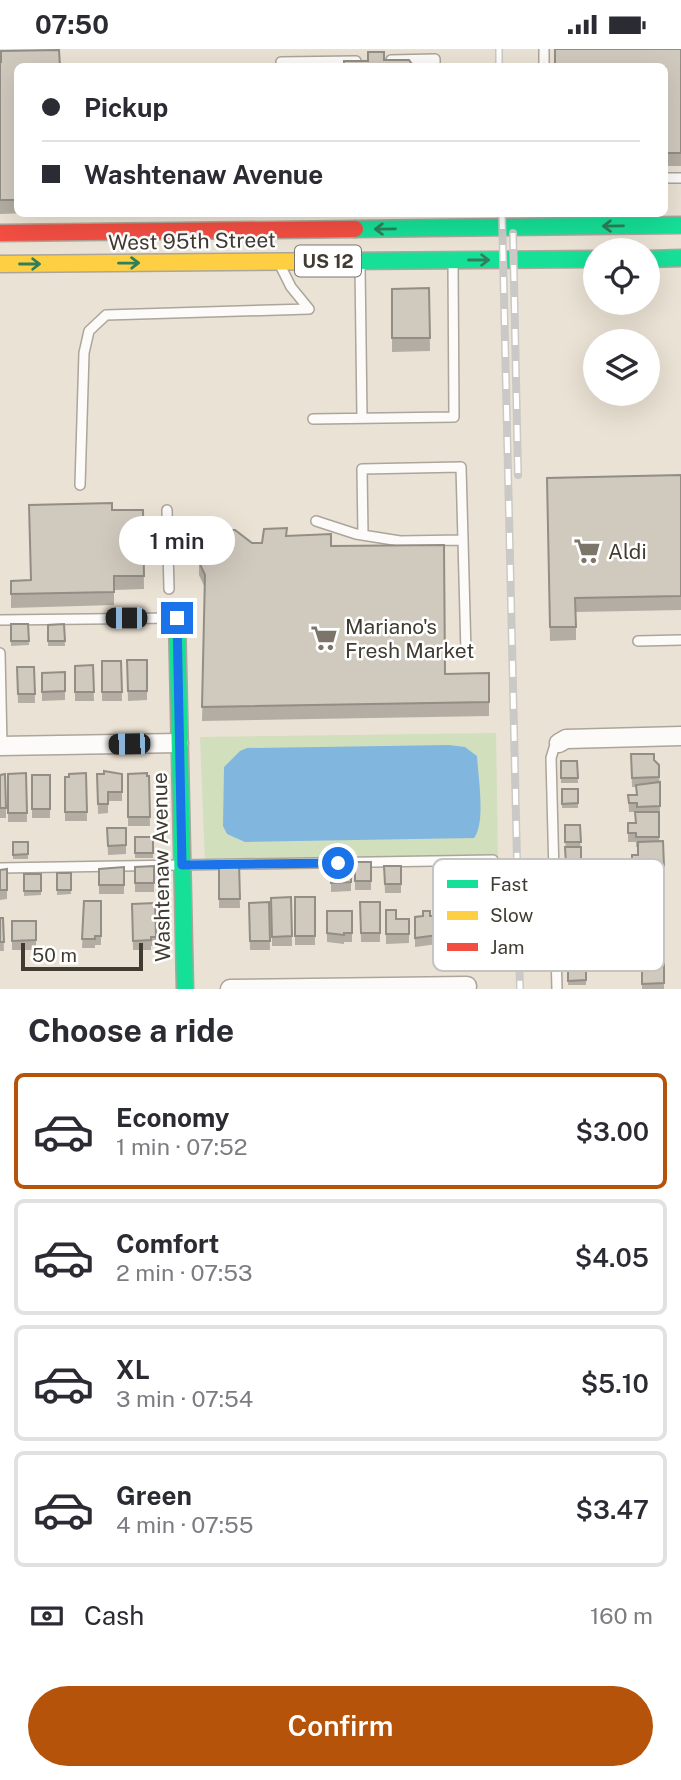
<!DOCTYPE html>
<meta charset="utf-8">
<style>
body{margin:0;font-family:"Public Sans",sans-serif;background:#f7f7f7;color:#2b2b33;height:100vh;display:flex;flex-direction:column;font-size:26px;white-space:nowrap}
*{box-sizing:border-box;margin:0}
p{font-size:23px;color:#7c7c81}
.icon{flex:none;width:38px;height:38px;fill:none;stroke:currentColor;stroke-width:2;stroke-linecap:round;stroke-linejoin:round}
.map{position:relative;height:940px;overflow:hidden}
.sheet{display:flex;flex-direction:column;background:#fff;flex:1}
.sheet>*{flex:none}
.guide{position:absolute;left:14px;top:14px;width:654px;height:154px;border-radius:10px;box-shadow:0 7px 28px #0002;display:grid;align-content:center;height:154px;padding:0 28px;background:#fff}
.controls{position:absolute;left:583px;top:189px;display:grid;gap:14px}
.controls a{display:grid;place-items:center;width:77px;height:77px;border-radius:50%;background:#fff;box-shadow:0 7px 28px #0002;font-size:35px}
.scale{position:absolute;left:21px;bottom:18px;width:122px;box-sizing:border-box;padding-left:7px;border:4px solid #413c31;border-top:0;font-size:19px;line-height:24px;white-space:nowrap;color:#413c31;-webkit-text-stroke:5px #fff;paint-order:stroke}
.end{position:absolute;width:32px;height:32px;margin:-16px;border:9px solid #1a73e8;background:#fff;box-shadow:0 0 0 4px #fff}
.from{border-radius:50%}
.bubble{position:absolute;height:49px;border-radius:24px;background:#fff;box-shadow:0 7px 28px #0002;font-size:23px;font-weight:600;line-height:49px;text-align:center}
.car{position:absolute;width:21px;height:42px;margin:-21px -10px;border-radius:9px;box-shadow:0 0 5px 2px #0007;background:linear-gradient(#222 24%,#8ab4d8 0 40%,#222 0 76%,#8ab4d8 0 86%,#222 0)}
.guide b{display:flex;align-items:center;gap:24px;height:66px;font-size:26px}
.guide b+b{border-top:2px solid #e1e1e2}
.guide i{width:18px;height:18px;background:#2b2b33}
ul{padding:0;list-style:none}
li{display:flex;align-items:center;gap:21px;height:116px;margin:0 14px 10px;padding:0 14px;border:4px solid #e1e1e2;border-radius:10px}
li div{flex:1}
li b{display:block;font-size:26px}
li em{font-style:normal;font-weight:600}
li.selected{border-color:#b45309}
li>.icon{width:63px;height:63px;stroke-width:1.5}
h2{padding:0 28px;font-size:32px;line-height:84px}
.pay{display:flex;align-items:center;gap:18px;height:77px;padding:0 28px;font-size:26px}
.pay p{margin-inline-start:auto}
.button{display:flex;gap:14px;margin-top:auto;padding:14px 28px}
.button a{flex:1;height:80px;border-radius:42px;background:#b45309;color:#fff;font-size:28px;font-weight:600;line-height:80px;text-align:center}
.status{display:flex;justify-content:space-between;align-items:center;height:49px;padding:0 35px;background:#fff;direction:ltr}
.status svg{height:19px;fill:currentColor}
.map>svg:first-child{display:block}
.green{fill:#d1dfbd}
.water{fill:#81b7de}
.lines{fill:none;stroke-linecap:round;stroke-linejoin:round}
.lane-casing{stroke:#aba59a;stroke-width:12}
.street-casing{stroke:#aba59a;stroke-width:21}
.fast-casing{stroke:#aba59a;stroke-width:19}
.slow-casing{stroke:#aba59a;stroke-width:19}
.jam-casing{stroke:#aba59a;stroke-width:19}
.lane{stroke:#fcfbf9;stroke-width:9}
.street{stroke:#fcfbf9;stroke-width:18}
.fast{stroke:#16e098;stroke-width:16}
.slow{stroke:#ffcf43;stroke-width:16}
.jam{stroke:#f24e42;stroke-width:16}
.rail-casing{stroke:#cbc9c6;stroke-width:8}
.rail{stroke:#fff;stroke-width:5;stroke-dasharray:16;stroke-linecap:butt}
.wall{fill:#b3ada3}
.building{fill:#d0c9be;stroke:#928d85;stroke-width:2}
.oneway{stroke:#307e5a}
.route{stroke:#1a73e8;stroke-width:9}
.labels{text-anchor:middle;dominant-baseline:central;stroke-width:5;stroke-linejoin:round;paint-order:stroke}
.shield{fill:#fff;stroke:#7a766f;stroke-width:2}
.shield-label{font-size:19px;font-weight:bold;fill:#413c31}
.street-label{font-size:21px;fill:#413c31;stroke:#fff}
.poi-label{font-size:21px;fill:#413c31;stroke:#fff;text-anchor:start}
.key{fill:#fff;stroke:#c6c4c1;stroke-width:2}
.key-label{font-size:19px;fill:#413c31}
</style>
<div class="status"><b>07:50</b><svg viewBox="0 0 49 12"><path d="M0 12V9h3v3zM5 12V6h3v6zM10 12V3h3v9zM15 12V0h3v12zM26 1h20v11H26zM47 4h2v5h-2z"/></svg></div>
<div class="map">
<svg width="681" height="940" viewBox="0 0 681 940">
<rect width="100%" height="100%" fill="#eae2d4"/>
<path class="green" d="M496,684L498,810L205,814L200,688Z"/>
<path class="water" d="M449,696L465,698L477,707C478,727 486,774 474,789L245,793L227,785L223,777L224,718L240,702L247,699Z"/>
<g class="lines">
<g class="lane-casing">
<path id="lane" d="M544,0V18
M391,11L435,10V18
M281,18V13L356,12
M665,129H681
M360,217L362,369
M281,218L291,238L309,260
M313,370L454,368L453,214
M80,436L84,304L89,282L106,266L309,260
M167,461L169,540
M316,472L356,485L400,492L463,491L466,604
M363,486L362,420L461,418L463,491
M0,571L175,569
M638,592L681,591
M0,604L2,697
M0,819L493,811
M557,940L551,709L554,699L559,694"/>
</g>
<g class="street-casing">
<path id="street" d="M559,694L566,690L681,687
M0,697L179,694
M230,940L467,937"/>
</g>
<g class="fast-casing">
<path id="fast" d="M355,180L681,176
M648,210L681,209
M344,212L595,210
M177,569L185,940"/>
</g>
<g class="slow-casing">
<path id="slow" d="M0,215L344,212"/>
</g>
<g class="jam-casing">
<path id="jam" d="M0,184L355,180"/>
</g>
<use href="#lane" class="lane"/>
<use href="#street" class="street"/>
<use href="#fast" class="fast"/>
<use href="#slow" class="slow"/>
<use href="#jam" class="jam"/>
<g class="rail-casing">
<path id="rail" d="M499,0V18
M502,164L520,940
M513,184L518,426"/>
</g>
<use href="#rail" class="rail"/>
</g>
<path class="wall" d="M681,0V117H665V18Z
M0,13L18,18V164H30L0,165Z
M429,239L430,302L392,303V240Z
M681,426V561L576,563V591L550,592L547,429Z
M112,461H143L144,540L114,541V556L11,559V532L30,531Z
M287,487L331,497L445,625L489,624V667L202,672L205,539L199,526V513L252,494H262Z
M11,575H28L29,596L11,597Z
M64,575L65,597H48V576Z
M127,611H147V651L128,652Z
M102,612H121L122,652H102Z
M93,616L94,652H75V617Z
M17,618H34L35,654H18Z
M65,623V651L42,652V624Z
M631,705L654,711L659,716L660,757L659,793L663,792L664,826H661L664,841V851H632V825H638V822H632V806H638V798H636V793H628V774H635L637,763H629L628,746H636V738H632Z
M561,712H577L578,734H561Z
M26,724L27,773H8V725Z
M86,724L87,772H65V728Z
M97,725H122V752H108V764L98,765Z
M128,725L149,727L150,777H128Z
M0,726L6,759V769H0Z
M32,726H50V769H32Z
M562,740H578V759H562Z
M565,776H580L581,820H566Z
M107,779H126V805L108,806Z
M135,788H153V809H135Z
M13,793H28V810H13Z
M351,813V842L331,843V814Z
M355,813H371V841H355Z
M219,814H239L240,859H219Z
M154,817V843H135V818Z
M384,817H401V844H385Z
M124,818V845H99V820Z
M7,820V850L0,851V821Z
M57,824H71V845L57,846Z
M24,825H41V846L24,847Z
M568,829H585V848H568Z
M291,848L292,897H272L271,849Z
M295,848H315V896H295Z
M84,852H101V896H95V899H82Z
M269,853L270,901H250L249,854Z
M360,853H380V893H361Z
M632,854H662V878H659V881L632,882Z
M132,855L156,888V897H151V901H133Z
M451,856H467L468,897L451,898Z
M586,858L587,878L568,879V859Z
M386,861L396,870H409V894L386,895Z
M327,862H352V893H344V895L327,893Z
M474,866H493L494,894H489V898H480V894L475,895Z
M437,867L438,895L415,898V868Z
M0,869H3L4,902H0Z
M12,872H36V901H12Z
M639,882H662L663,912H639Z
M567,889H585V910H567Z
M642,912H664V940H642Z
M568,917H586V936H568Z"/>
<path class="building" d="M555,0H681V104H665V18H555Z
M59,1L60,18H18V151H0V13H1V2Z
M368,3H384V11H409L412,15V18H344V12H368Z
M136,16V18H63Z
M429,239L430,289H392V240Z
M681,426V547L575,549L576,578H550L547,429Z
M112,454V461H143L144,527H114V543L11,545V532L31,531L29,456Z
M287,479L286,487L331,485V497L444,496L445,625L489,624V653L202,658L205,526L199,513L200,501L209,487L221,481H235L252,494H262L264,480Z
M11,575H28L29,592H11Z
M64,575L65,592H48V576Z
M127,611H147V642H128Z
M102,612H121L122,643H102Z
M93,616L94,643H75V617Z
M17,618H34L35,645H18Z
M65,623V642L42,643V624Z
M631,705H654V711L659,716V728L632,729Z
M561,712H577L578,729H561Z
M104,722L122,725V743H108V755H98L97,725H104Z
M26,724L27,764H8V725Z
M86,724L87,763H65V728H69V725Z
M147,724V727H149L150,768H128V725Z
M5,725L6,759H0V726Z
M32,726H50V760H32Z
M660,733V757L637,758V754H629L628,746H637L636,736Z
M562,740H578V754L562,755Z
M635,763H659V788H636V784H628V774H636Z
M565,776H580L581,793H565Z
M107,779H126V796L108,797Z
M135,788H153V804H135Z
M663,792L664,817H638V813H632V806H638V793Z
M13,793H28V805L13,806Z
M565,798H581V815L566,816Z
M351,813V833L331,834V814Z
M355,813H371V832H355Z
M219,814H239L240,850H219Z
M154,817V834H135V818Z
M384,817H401V835H385Z
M124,818V836H99V820Z
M7,820V841H0V821Z
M57,824H71V841H57Z
M661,824L664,841L632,842V825Z
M24,825H41V842H24Z
M291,848L292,887L272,888L271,849Z
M295,848H315V887H295Z
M84,852H101V887H95V890H82Z
M269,853L270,892H250L249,854Z
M360,853H380V884H361Z
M155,854L156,888H151V891L133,892L132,855Z
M386,861H396V870H409V885H386Z
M327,862H352V884H344V886L327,884Z
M423,862H430V867H437L438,886L415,889V868L423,867Z
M0,869H3L4,893H0Z
M12,872H36V891L12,892Z
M642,912H664V934L642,935Z
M568,917H586V931L568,932Z"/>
<defs><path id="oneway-shaft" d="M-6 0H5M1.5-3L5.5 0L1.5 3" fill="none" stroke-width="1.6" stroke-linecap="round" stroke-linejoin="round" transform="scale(1.75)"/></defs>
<g class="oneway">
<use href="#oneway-shaft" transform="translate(613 177) rotate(179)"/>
<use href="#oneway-shaft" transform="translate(385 180) rotate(179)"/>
<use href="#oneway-shaft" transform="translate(479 211)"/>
<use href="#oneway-shaft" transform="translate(129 214) rotate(-1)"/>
<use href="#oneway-shaft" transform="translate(30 215)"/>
</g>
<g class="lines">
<path class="route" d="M177,569L182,816L338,814"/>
</g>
<defs>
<g id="supermarket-bare" transform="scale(2.1)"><path d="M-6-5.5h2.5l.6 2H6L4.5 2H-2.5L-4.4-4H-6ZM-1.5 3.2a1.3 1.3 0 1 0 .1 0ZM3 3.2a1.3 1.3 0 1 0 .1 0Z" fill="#7c766a" stroke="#fff" stroke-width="2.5" paint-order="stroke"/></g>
</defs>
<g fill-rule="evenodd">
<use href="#supermarket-bare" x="587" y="502"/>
<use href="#supermarket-bare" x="324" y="589"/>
</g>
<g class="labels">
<rect class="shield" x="295" y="196.5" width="66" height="31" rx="5"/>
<g class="shield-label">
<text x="328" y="212">US 12</text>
</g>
<g class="street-label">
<text transform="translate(192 192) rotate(-1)">West 95th Street</text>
<text transform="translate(161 818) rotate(-91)">Washtenaw Avenue</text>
</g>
<g class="poi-label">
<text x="608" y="502">Aldi</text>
<text x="345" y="577">Mariano's<tspan x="345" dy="24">Fresh Market</tspan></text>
</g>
</g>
<rect x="433" y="810" width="231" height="112" rx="10" class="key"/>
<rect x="447" y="831" width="31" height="8" fill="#16e098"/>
<rect x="447" y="862" width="31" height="9" fill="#ffcf43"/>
<rect x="447" y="894" width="31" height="8" fill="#f24e42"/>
<g class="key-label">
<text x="490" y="842">Fast</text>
<text x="490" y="873">Slow</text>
<text x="490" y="905">Jam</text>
</g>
</svg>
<div class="controls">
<a><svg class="icon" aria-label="locate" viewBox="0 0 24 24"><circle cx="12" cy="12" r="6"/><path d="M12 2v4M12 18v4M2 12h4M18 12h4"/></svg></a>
<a><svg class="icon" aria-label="layers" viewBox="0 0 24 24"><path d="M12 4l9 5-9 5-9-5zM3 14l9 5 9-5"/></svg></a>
</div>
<div class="scale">50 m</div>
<i class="end from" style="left:338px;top:814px"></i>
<i class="end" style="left:177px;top:569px"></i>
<div class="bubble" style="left:119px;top:467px;width:116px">1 min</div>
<i class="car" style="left:126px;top:569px;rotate:270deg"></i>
<i class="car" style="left:129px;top:695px;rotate:269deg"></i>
<div class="guide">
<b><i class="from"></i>Pickup</b>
<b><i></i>Washtenaw Avenue</b>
</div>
</div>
<section class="sheet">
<h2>Choose a ride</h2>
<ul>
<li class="selected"><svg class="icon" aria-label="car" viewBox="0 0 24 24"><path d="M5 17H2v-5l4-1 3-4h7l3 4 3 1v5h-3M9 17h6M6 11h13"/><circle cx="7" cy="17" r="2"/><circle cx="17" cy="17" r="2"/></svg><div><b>Economy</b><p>1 min · 07:52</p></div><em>$3.00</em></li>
<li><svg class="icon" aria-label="car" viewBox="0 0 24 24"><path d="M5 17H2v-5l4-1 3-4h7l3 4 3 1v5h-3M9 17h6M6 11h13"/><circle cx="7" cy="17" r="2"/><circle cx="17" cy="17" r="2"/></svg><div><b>Comfort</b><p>2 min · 07:53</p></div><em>$4.05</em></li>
<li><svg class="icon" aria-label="car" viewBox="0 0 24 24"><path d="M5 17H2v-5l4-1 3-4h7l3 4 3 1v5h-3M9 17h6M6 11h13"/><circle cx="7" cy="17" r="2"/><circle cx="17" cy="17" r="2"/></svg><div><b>XL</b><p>3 min · 07:54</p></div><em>$5.10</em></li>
<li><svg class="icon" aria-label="car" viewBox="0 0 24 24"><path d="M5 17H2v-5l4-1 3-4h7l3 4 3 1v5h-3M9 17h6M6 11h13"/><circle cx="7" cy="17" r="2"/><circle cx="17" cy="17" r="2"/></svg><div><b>Green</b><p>4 min · 07:55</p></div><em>$3.47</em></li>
</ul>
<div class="pay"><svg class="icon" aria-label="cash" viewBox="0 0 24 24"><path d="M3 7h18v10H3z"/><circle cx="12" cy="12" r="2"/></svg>Cash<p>160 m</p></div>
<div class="button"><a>Confirm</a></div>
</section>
